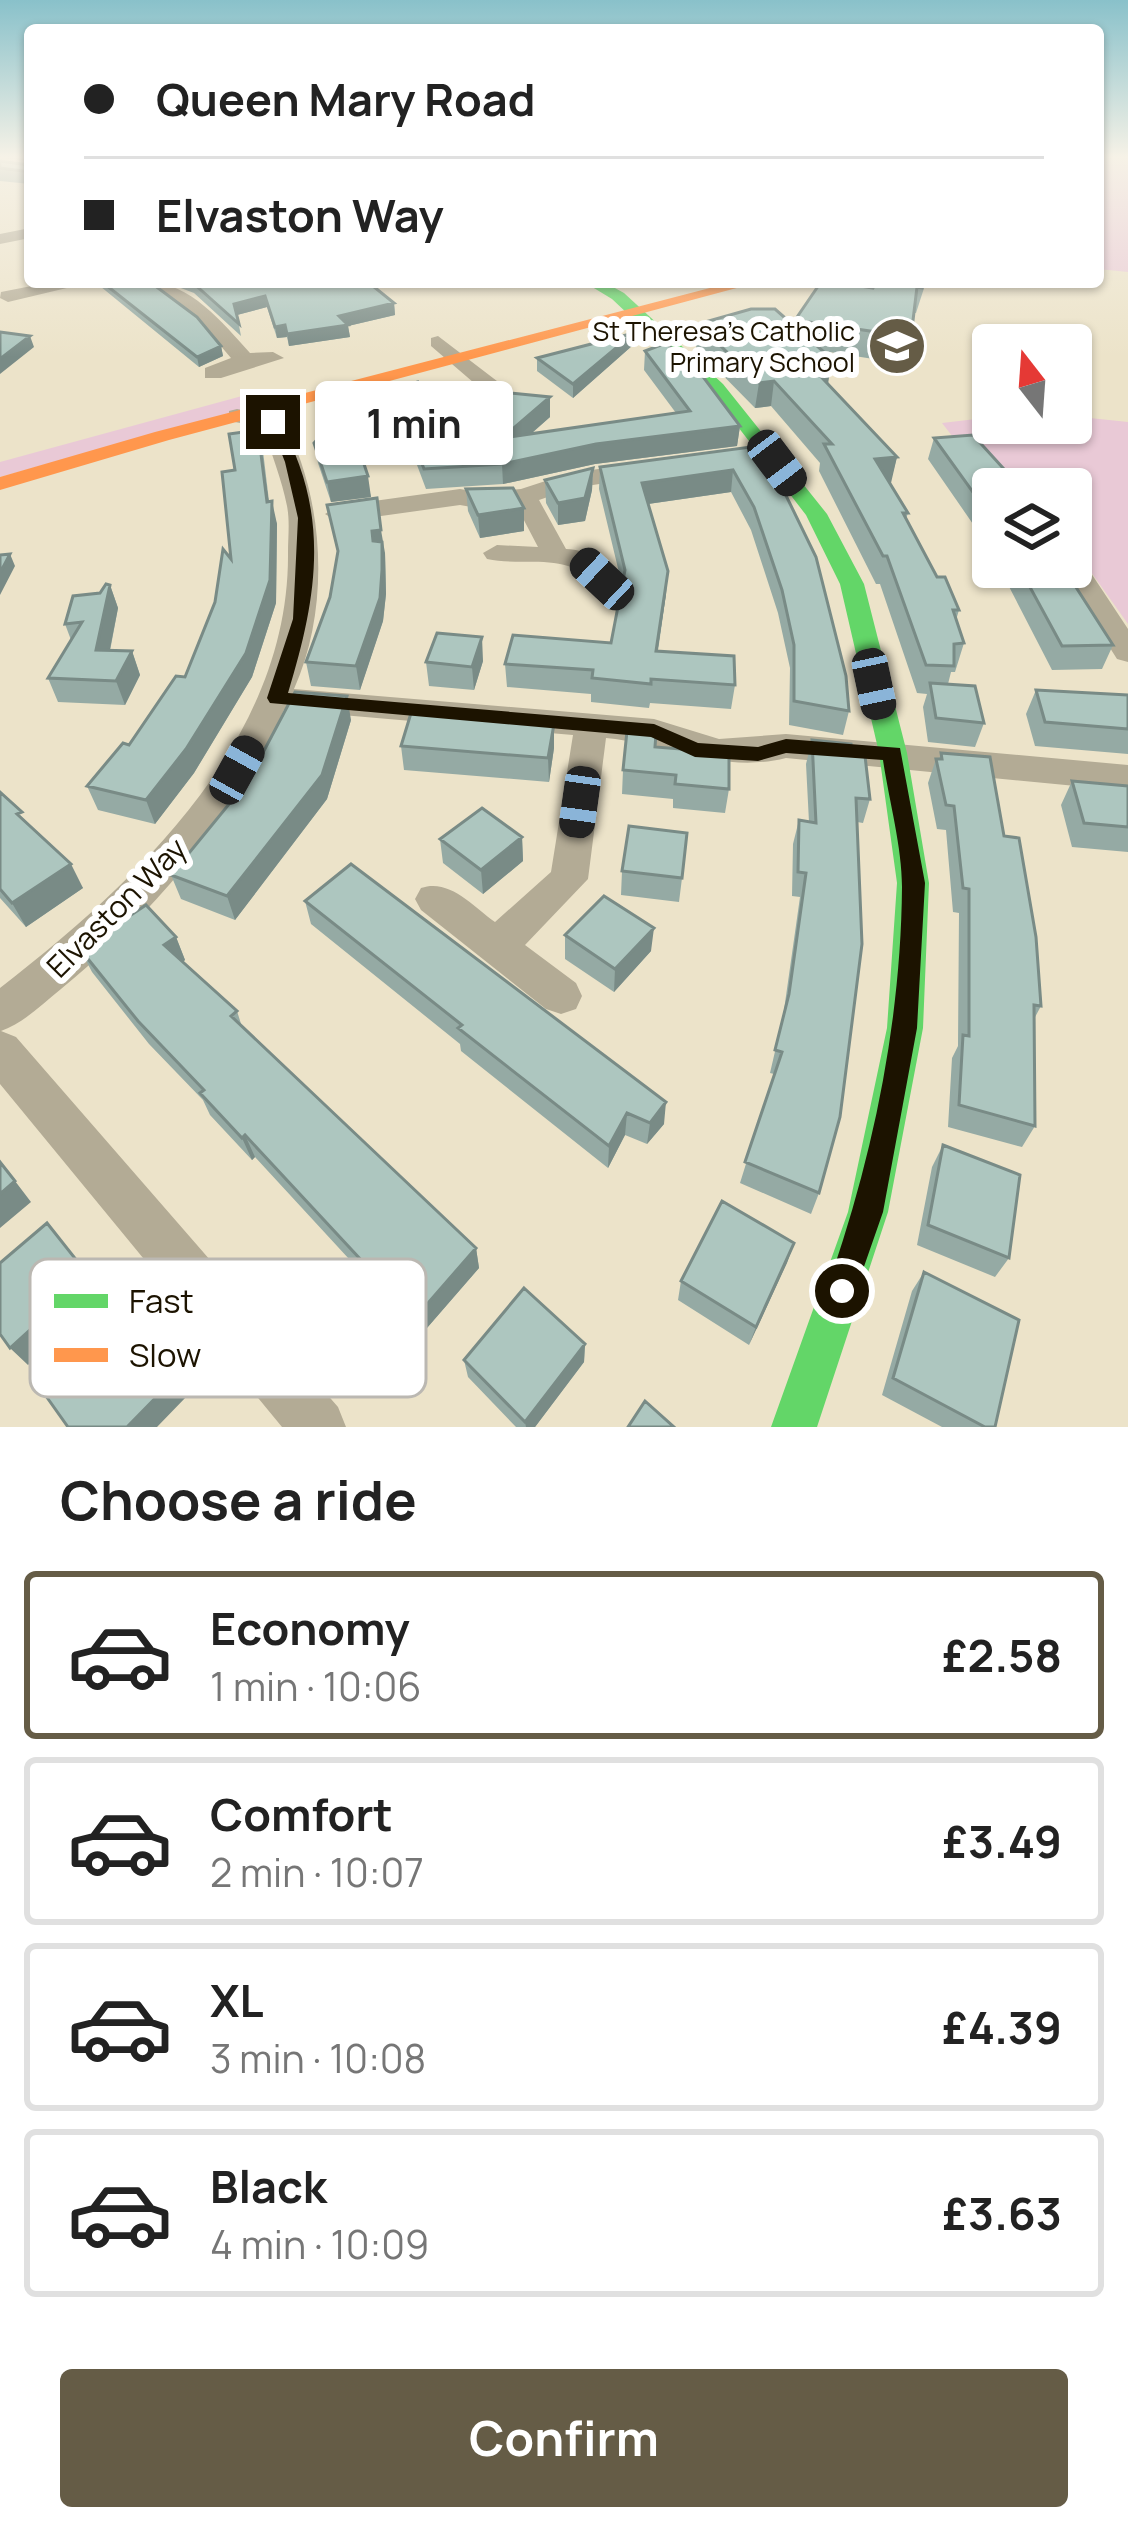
<!DOCTYPE html>
<meta charset="utf-8">
<style>
body{margin:0;font-family:Manrope,sans-serif;background:#f6f6f6;color:#222;height:100vh;display:flex;flex-direction:column;font-size:45px;white-space:nowrap}
*{box-sizing:border-box;margin:0}
p{font-size:39px;color:#767676}
.icon{flex:none;width:66px;height:66px;fill:none;stroke:currentColor;stroke-width:2;stroke-linecap:round;stroke-linejoin:round}
.map{position:relative;height:1427px;overflow:hidden}
.sheet{display:flex;flex-direction:column;background:#fff;flex:1}
.sheet>*{flex:none}
.banner{position:absolute;left:24px;top:24px;width:1080px;height:264px;border-radius:12px;box-shadow:0 3px 9px #0004;display:grid;align-content:center;height:264px;padding:0 60px;background:#fff}
.needle{width:78px;rotate:343deg}
.buttons{position:absolute;left:972px;top:324px;display:grid;gap:24px}
.buttons a{display:grid;place-items:center;width:120px;height:120px;border-radius:12px;background:#fff;box-shadow:0 3px 9px #0004;font-size:60px}
.end{position:absolute;width:54px;height:54px;margin:-27px;border:15px solid #1c1300;background:#fff;box-shadow:0 0 0 6px #fff}
.from{border-radius:50%}
.bubble{position:absolute;height:84px;border-radius:12px;background:#fff;box-shadow:0 3px 9px #0004;font-size:39px;font-weight:700;line-height:84px;text-align:center}
.car{position:absolute;width:36px;height:72px;margin:-36px -18px;border-radius:15px;box-shadow:0 0 9px 3px #0007;background:linear-gradient(#222 24%,#8ab4d8 0 40%,#222 0 76%,#8ab4d8 0 86%,#222 0)}
.banner b{display:flex;align-items:center;gap:42px;height:114px;font-size:45px}
.banner b+b{border-top:3px solid #e0e0e0}
.banner i{width:30px;height:30px;background:#222}
ul{padding:0;list-style:none}
li{display:flex;align-items:center;gap:36px;height:168px;margin:0 24px 18px;padding:0 36px;border:6px solid #e0e0e0;border-radius:12px}
li div{flex:1}
li b{display:block;font-size:45px}
li em{font-style:normal;font-weight:700}
li.active{border-color:#655c46}
li>.icon{width:108px;height:108px;stroke-width:1.5}
h2{padding:0 60px;font-size:54px;line-height:144px}
.button{display:flex;gap:24px;margin-top:auto;padding:24px 60px}
.button a{flex:1;height:138px;border-radius:12px;background:#655c46;color:#fff;font-size:48px;font-weight:700;line-height:138px;text-align:center}
.map>svg:first-child{display:block}
.green{fill:#e9c9d6}
.lines{fill:none;stroke-linecap:round;stroke-linejoin:round}
.street{fill:#b3ab95;fill-rule:evenodd}
.fast{fill:#63d668;fill-rule:evenodd}
.slow{fill:#ff974d;fill-rule:evenodd}
.wall{fill:#95aaa4}
.shaded-wall{fill:#798b86}
.building{fill:#adc6bf;stroke:#798b86;stroke-width:3}
.route{fill:#1c1300}
.labels{text-anchor:middle;dominant-baseline:central;stroke-width:12;stroke-linejoin:round;paint-order:stroke}
.far-poi-label{font-size:27px;fill:#1c1300;stroke:#fff;text-anchor:end}
.street-label{font-size:30px;fill:#1c1300;stroke:#fff}
.key{fill:#fff;stroke:#bbb8b2;stroke-width:3}
.key-label{font-size:33px;fill:#1c1300}
</style>
<div class="map">
<svg width="1128" height="1427" viewBox="0 0 1128 1427">
<rect width="100%" height="100%" fill="#ece3c9"/>
<path class="green" d="M1098,157H1128V272L1098,269Z
M242,396L251,407L0,477V462Z
M1071,416L1128,422V624L1071,544V489H1022L956,441L942,423L993,417V423H1071Z"/>
<g class="lines">
<path class="street" d="M30,228V238L0,244V234Z
M52,282H92L8,302L0,298L1,292Z
M147,282C190,282 222,322 250,353L273,352L284,358L221,378H205V368L231,358L202,324Z
M438,336L518,397V407H502L431,346V338Z
M237,409L281,417C325,495 331,607 294,689L654,719L719,739L786,734L1128,765V791L786,758C722,774 669,744 606,738L588,879L525,945L576,983L582,996L576,1009L561,1014L546,1009L421,910L415,899L421,888C449,878 473,906 495,922L551,872L573,735L284,710C234,819 154,913 61,989C42,1004 24,1023 1,1031L16,1037L338,1407L346,1427H282L0,1084V988C137,882 290,739 288,552C288,538 290,521 287,506C282,480 271,453 263,427L229,421V411Z
M641,463L650,466L654,471L650,476L574,488L539,500L566,549C589,550 602,561 615,579L611,585C587,591 587,572 568,566C544,558 513,565 487,559L483,553L497,545L538,547L516,505L483,509L460,505L338,522L325,514L338,506L460,489L483,493L521,489L570,473Z
M1071,556L1081,558L1128,629V662L1117,659L1059,567H1071Z"/>
<path class="fast" d="M584,282H604L624,293L723,384L827,514L864,584L907,753L929,883L923,1028L888,1212L817,1427H771L848,1212L887,1028L897,883L879,753L840,584L806,515L711,392L612,299Z"/>
<path class="slow" d="M733,282H759L169,440L0,490V477L155,432Z"/>
</g>
<path class="wall" d="M0,157H30V184L0,181V161L29,165V161Z
M95,282H150L221,346L223,356L199,367Z
M165,282H368L394,303L395,315L348,326L350,337L289,346L287,337L277,338L267,307L237,315L241,336L194,293Z
M926,282L916,313H914L905,364L823,351L828,384L897,457L890,483L908,513L906,519L937,577L959,610L956,620L964,643L955,672H951L948,684L984,723L975,747L928,742L923,707L927,694L917,693L880,584H876L819,471L820,463L771,406L755,408L696,348L698,324L794,325L795,320L873,288Z
M633,345L573,398L537,371V358Z
M645,351L740,426L737,446L595,464L503,484L426,489L396,409L360,454L371,497L331,502L318,463L314,443L352,400L418,382L448,409L550,417L531,434L676,413L644,370Z
M993,361V400L991,399Z
M934,438L993,489V553L928,459Z
M263,451L269,501L277,524L276,603L252,677L194,773L155,824L98,810L87,786L129,745L185,677L231,559L235,470Z
M600,467L780,473L779,481L849,711L843,735L789,725L790,668L778,613L751,530L731,492L648,504L666,594L658,651L735,685L731,709L650,703L649,708L591,702V694L507,687L505,664L611,643L622,585L599,489Z
M593,468L592,490L585,521L558,525L546,503L545,480Z
M466,489L524,508V531L480,538L468,511Z
M327,505L385,553L386,594L383,621L360,690L311,686L306,662L330,597L338,555Z
M1003,567H1063L1113,645L1102,669L1052,670L1003,575L1005,570Z
M110,585L118,608L110,651H132L140,675L125,705L58,702L48,678L71,640L65,624Z
M483,661L474,690L429,686L426,662Z
M1036,690L1128,695V754L1035,746L1026,714Z
M351,720L327,799L235,920L181,899L171,875Z
M812,740L851,755L870,799L863,823L857,822L819,1193L811,1214L740,1183L774,1074L770,1073L783,1017L800,897L792,896L793,844L799,820L809,822L806,764Z
M401,746L554,748L549,782L404,770Z
M655,747L729,789L725,813L673,808V799L622,794L623,770Z
M941,753L1004,836L1041,1006L1034,1019L1035,1126L1022,1147L948,1127L952,1058L958,1046L959,913L953,912L946,830L937,829L928,783L936,759H939Z
M1072,781L1128,786V852L1072,847L1061,805Z
M0,792L83,888L26,927L0,898Z
M522,837L523,861L483,894L443,863L440,839Z
M622,871L682,878L679,902L621,895Z
M305,901L664,1124L647,1144L625,1135L608,1168L461,1051L460,1044L311,924Z
M565,935L651,951L614,992L565,959Z
M176,937L185,960L183,962L237,1011L242,1027L476,1248L479,1268L420,1336L255,1157L252,1160L210,1115L203,1100L149,1044L92,972L80,949Z
M943,1145L1009,1258L995,1277L917,1245L932,1167Z
M794,1243L749,1345L678,1300L681,1281Z
M924,1272L995,1427H942L882,1395L912,1291Z
M585,1344L584,1362L535,1427H516L468,1377L464,1360Z"/>
<path class="shaded-wall" d="M265,296L267,307L237,315L234,304Z
M394,303L395,315L348,326L350,337L289,346L287,334L339,316Z
M285,325L287,337L277,338L275,327Z
M634,333L633,345L573,398V384Z
M30,336L34,347L0,374V359Z
M221,346L223,356L199,367L197,357Z
M832,359L828,384L808,363Z
M774,381L771,406L755,408L759,383Z
M394,390L396,409L358,457L355,437Z
M550,397V417L503,458L502,438Z
M740,426L737,446L595,464L503,484L502,464L596,444Z
M258,430L272,523V501L277,524L276,603L252,677L194,773L155,824L146,800L267,502Z
M897,457L891,483L869,486L875,459Z
M593,468L592,490L585,521L558,525V503Z
M733,470L731,492L641,505L642,483Z
M368,476L371,497L331,502L327,482Z
M524,508V531L480,538L478,515Z
M381,530L385,553L386,594L383,621L360,690L356,666L376,564L372,531Z
M10,554L15,566L0,595V573Z
M668,571L666,594L654,674L656,651Z
M110,585L118,608L105,674L96,650Z
M482,637L483,661L474,690L472,667Z
M132,651L140,675L125,705L116,681Z
M347,696L351,720L327,799L235,920L227,896Z
M554,724V748L549,782L548,758Z
M522,837L523,861L483,894L481,870Z
M71,864L83,888L26,927L12,903Z
M654,928L651,951L614,992L615,969Z
M176,937L185,960L174,968L164,945Z
M666,1102L664,1124L647,1144L650,1123Z
M627,1113L625,1135L608,1168L609,1146Z
M245,1135L255,1157L252,1160L242,1138Z
M15,1181L31,1202L0,1228V1194Z
M794,1243L787,1263L749,1345L756,1327Z
M476,1248L479,1268L420,1336L415,1318Z
M89,1276L104,1295L28,1365L10,1348Z
M585,1344L584,1362L535,1427H526L525,1422Z
M173,1380L187,1396L157,1427H127Z"/>
<path class="building" d="M30,157V172L0,168V161L29,165Z
M102,282H150L197,317L221,346L197,357Z
M192,282H368L394,303L339,316L348,325L287,334L285,325L275,327L265,296L234,304L239,324Z
M821,282H836L873,288L876,282H923L922,288L917,287L911,337L795,320Z
M751,309H775L832,359L808,363L897,457L875,459L908,513H903L937,577H945L959,610H953L964,643L954,644V666L926,665L887,556H883L824,444H832L774,381L759,383L698,324Z
M0,332L30,336L0,359Z
M634,333L573,384L537,358Z
M999,338L1058,342L1057,345H999Z
M666,343L704,378L740,426L596,444L502,464L424,469L394,390L355,437L368,476L327,482L314,443L352,400L418,382L448,409L460,388L550,397L502,438L690,411L645,351Z
M258,430L267,502L272,501L270,580L246,653L186,749L146,800L87,786L123,743L129,745L176,676L185,677L215,602L223,549L231,559L222,472L235,470L229,434Z
M973,435L1022,489H993V520L934,438Z
M758,446L780,473H775L816,557L846,676L849,711L794,701V645L782,590L754,507L733,470L642,483L668,571L656,651L734,656L735,685L651,679V684L592,678L593,670L505,664L513,635L611,643L625,570L600,467Z
M593,468L585,498L558,503L545,480Z
M513,488L524,508L478,515L466,489Z
M377,498L381,530L372,531L373,541L382,542V570L380,598L356,666L306,662L330,597L338,551L327,505Z
M10,554L0,573V555Z
M1019,567H1063L1113,645L1062,646Z
M106,584L110,585L96,650L132,651L116,681L48,678L82,622L65,624L73,596L100,593Z
M437,633L482,637L472,667L426,662Z
M930,683L975,686L984,723L936,718Z
M1036,690L1128,695V729L1045,722Z
M295,692L347,696L322,775L227,896L171,875L248,781Z
M411,713L554,724L548,758L401,746Z
M627,731L656,734L655,747L729,753V789L675,784L676,775L623,770Z
M812,740L851,744V755L865,756L870,799L856,798L862,944L840,1117L819,1193L745,1162L782,1052L775,1050L789,994L806,873L798,872L799,820L816,823Z
M941,753L990,757L1004,836L1019,838L1036,937L1041,1006L1034,1005L1035,1126L959,1105L963,1035L969,1036V889L963,888L954,806L946,805L936,759H942Z
M1072,781L1128,786V827L1084,823Z
M0,792L22,812L17,814L71,864L12,903L0,889Z
M482,808L522,837L481,870L440,839Z
M629,826L687,833L682,878L622,871Z
M351,864L666,1102L650,1123L627,1113L609,1146L458,1028L462,1025L305,901Z
M604,896L654,928L615,969L565,935Z
M146,905L176,937L164,945L237,1011L231,1016L476,1248L415,1318L245,1135L242,1138L200,1093L204,1090L138,1021L80,949Z
M943,1145L1020,1175L1009,1258L928,1225Z
M0,1162L15,1181L0,1194Z
M722,1201L794,1243L756,1327L681,1281Z
M47,1223L89,1276L10,1348L0,1334V1263Z
M924,1272L1019,1320L995,1427H985L893,1378Z
M524,1288L585,1344L525,1422L464,1360Z
M125,1321L173,1380L127,1427H68L46,1396Z
M645,1401L674,1427H628Z"/>
<linearGradient id="sky" x2="0" y2="1"><stop stop-color="#89c1ca"/><stop offset="0.44" stop-color="#f6f2e7"/><stop offset="1" stop-color="#f6f2e7" stop-opacity="0"/></linearGradient>
<rect width="1128" height="357" fill="url(#sky)"/>
<path class="route" d="M268,419H278C331,512 318,595 288,693L654,724L698,743L758,747L786,739L900,748L925,883L917,1028L883,1212L852,1301L842,1306L831,1301L826,1291C872,1162 901,1023 902,887C902,846 889,801 883,760L786,753L758,761L695,757L651,737L270,703L267,698L293,619L298,518L285,462Z"/>
<defs>
<g id="school-disc" transform="scale(3)"><circle r="9.5" fill="#655c46" stroke="#fff"/><path d="M0-5L7-2L0 1L-7-2ZM-4 1L0 2.5L4 1V4Q0 6-4 4Z" fill="#fff"/></g>
</defs>
<g fill-rule="evenodd">
<use href="#school-disc" x="897" y="346"/>
</g>
<g class="labels">
<g class="far-poi-label">
<text x="855" y="330">St Theresa's Catholic<tspan x="855" dy="31">Primary School</tspan></text>
</g>
<g class="street-label">
<text transform="translate(116 907) rotate(-45)">Elvaston Way</text>
</g>
</g>
<rect x="30" y="1259" width="396" height="138" rx="18" class="key"/>
<rect x="54" y="1294" width="54" height="14" fill="#63d668"/>
<rect x="54" y="1348" width="54" height="14" fill="#ff974d"/>
<g class="key-label">
<text x="129" y="1313">Fast</text>
<text x="129" y="1367">Slow</text>
</g>
</svg>
<div class="buttons">
<a><svg class="needle" viewBox="-14 -14 28 28"><path d="M0-13l5 13h-10z" fill="#e53935"/><path d="M0 13l5-13h-10z" fill="#767676"/></svg></a>
<a><svg class="icon" aria-label="layers" viewBox="0 0 24 24"><path d="M12 4l9 5-9 5-9-5zM3 14l9 5 9-5"/></svg></a>
</div>
<i class="end from" style="left:842px;top:1291px"></i>
<i class="end" style="left:273px;top:422px"></i>
<div class="bubble" style="left:315px;top:381px;width:198px">1 min</div>
<i class="car" style="left:777px;top:463px;rotate:143deg"></i>
<i class="car" style="left:602px;top:579px;rotate:313deg"></i>
<i class="car" style="left:874px;top:684px;rotate:168deg"></i>
<i class="car" style="left:237px;top:770px;rotate:29deg"></i>
<i class="car" style="left:580px;top:802px;rotate:188deg"></i>
<div class="banner">
<b><i class="from"></i>Queen Mary Road</b>
<b><i></i>Elvaston Way</b>
</div>
</div>
<section class="sheet">
<h2>Choose a ride</h2>
<ul>
<li class="active"><svg class="icon" aria-label="car" viewBox="0 0 24 24"><path d="M5 17H2v-5l4-1 3-4h7l3 4 3 1v5h-3M9 17h6M6 11h13"/><circle cx="7" cy="17" r="2"/><circle cx="17" cy="17" r="2"/></svg><div><b>Economy</b><p>1 min · 10:06</p></div><em>£2.58</em></li>
<li><svg class="icon" aria-label="car" viewBox="0 0 24 24"><path d="M5 17H2v-5l4-1 3-4h7l3 4 3 1v5h-3M9 17h6M6 11h13"/><circle cx="7" cy="17" r="2"/><circle cx="17" cy="17" r="2"/></svg><div><b>Comfort</b><p>2 min · 10:07</p></div><em>£3.49</em></li>
<li><svg class="icon" aria-label="car" viewBox="0 0 24 24"><path d="M5 17H2v-5l4-1 3-4h7l3 4 3 1v5h-3M9 17h6M6 11h13"/><circle cx="7" cy="17" r="2"/><circle cx="17" cy="17" r="2"/></svg><div><b>XL</b><p>3 min · 10:08</p></div><em>£4.39</em></li>
<li><svg class="icon" aria-label="car" viewBox="0 0 24 24"><path d="M5 17H2v-5l4-1 3-4h7l3 4 3 1v5h-3M9 17h6M6 11h13"/><circle cx="7" cy="17" r="2"/><circle cx="17" cy="17" r="2"/></svg><div><b>Black</b><p>4 min · 10:09</p></div><em>£3.63</em></li>
</ul>
<div class="button"><a>Confirm</a></div>
</section>
